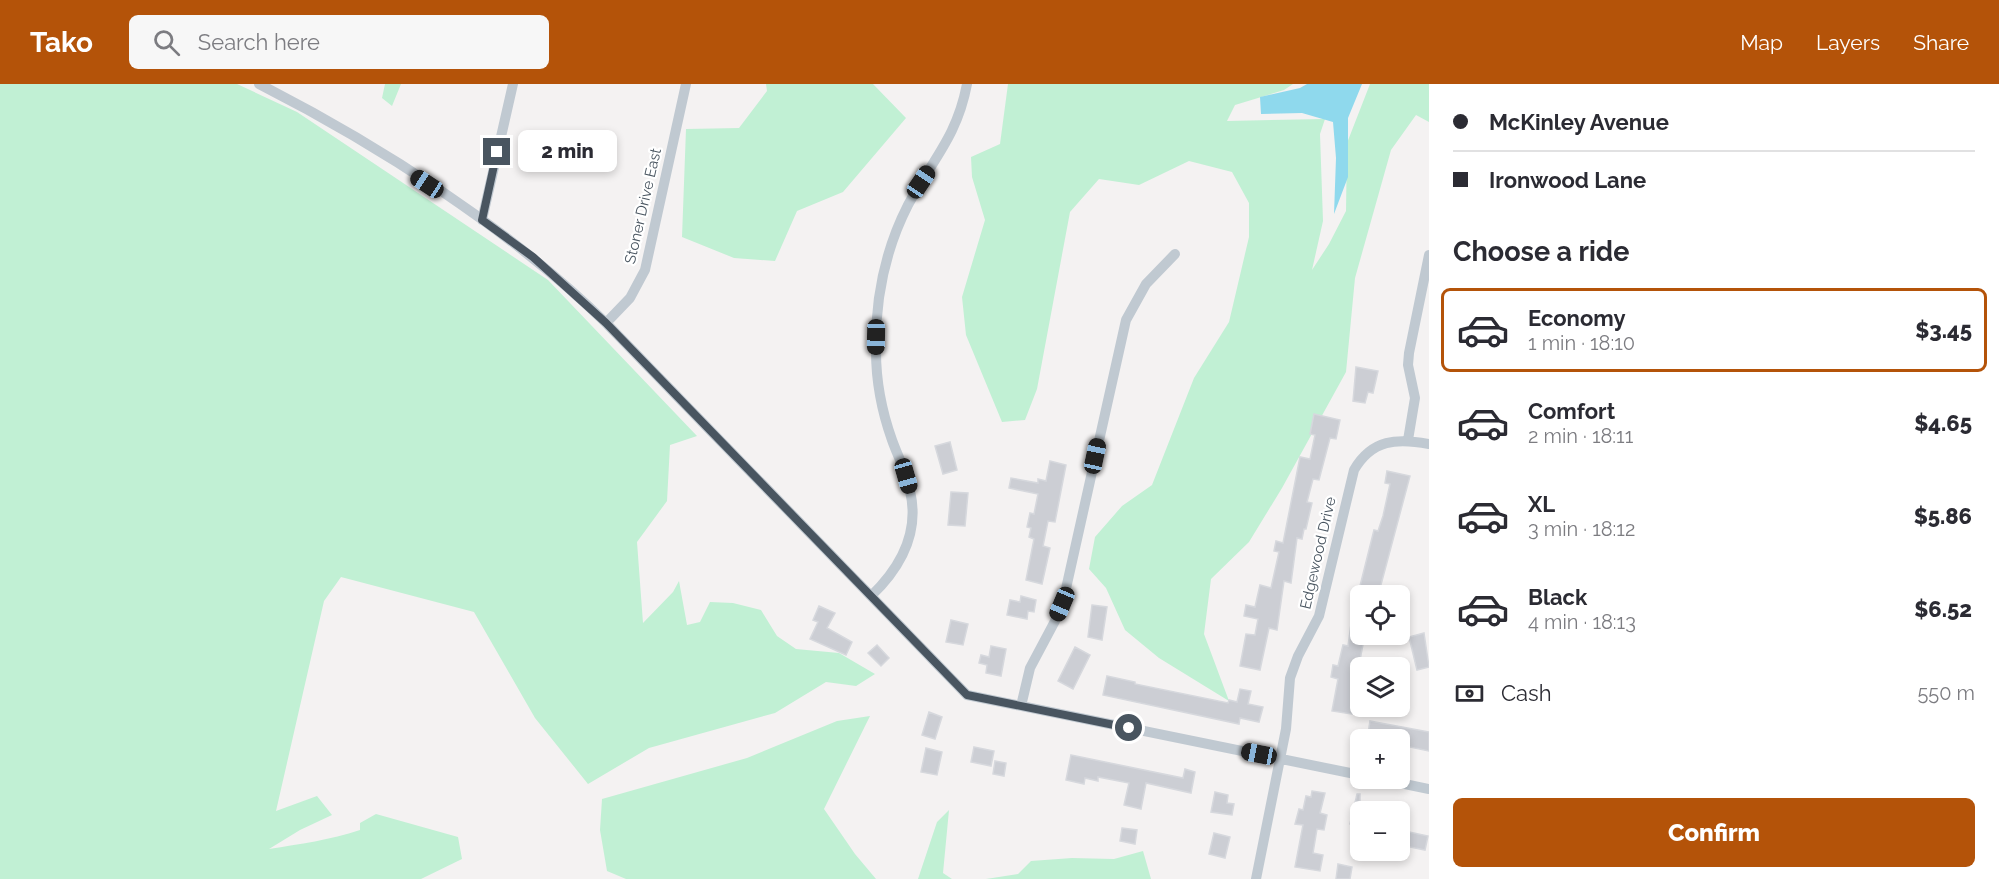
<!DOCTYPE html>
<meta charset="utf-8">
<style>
body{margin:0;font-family:Raleway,sans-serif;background:#f7f7f7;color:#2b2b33;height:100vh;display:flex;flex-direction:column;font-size:22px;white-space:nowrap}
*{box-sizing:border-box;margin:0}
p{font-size:20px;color:#7c7c81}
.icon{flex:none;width:33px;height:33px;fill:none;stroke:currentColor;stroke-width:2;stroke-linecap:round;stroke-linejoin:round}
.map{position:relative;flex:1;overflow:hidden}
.side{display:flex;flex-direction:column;background:#fff;width:570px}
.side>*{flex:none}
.banner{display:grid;align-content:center;height:132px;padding:0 24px;background:#fff}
.fabs{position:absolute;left:1350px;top:501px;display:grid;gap:12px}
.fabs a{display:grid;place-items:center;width:60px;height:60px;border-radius:9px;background:#fff;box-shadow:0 3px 9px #0003;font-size:30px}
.end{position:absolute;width:27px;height:27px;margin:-14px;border:8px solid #495560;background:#fff;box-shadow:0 0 0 3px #fff}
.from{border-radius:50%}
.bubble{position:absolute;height:42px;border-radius:9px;background:#fff;box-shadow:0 3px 9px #0003;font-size:20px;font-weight:800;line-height:42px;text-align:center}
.car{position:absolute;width:18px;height:36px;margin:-18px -9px;border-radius:8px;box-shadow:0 0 4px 2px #0007;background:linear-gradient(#222 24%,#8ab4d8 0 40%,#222 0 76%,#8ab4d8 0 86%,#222 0)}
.banner b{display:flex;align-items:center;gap:21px;height:57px;font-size:22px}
.banner b+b{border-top:2px solid #e1e1e2}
.banner i{width:15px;height:15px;background:#2b2b33}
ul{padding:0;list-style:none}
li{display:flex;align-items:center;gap:18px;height:84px;margin:0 12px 9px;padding:0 12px;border:3px solid transparent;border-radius:9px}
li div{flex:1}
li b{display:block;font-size:22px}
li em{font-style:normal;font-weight:800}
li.on{border-color:#b45309}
li>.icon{width:54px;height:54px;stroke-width:1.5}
h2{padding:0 24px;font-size:27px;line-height:72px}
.pay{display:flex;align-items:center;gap:15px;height:66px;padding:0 24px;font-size:22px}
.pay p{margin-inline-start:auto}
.primary-button{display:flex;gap:12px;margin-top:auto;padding:12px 24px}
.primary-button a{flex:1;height:69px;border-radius:9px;background:#b45309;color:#fff;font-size:24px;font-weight:800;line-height:69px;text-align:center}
header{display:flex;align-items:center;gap:36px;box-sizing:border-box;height:84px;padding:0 30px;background:#b45309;color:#fff}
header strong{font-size:28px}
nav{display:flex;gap:33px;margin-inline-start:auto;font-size:21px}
.search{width:420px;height:54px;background:#f7f7f7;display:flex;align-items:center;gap:15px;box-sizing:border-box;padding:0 21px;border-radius:9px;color:#7c7c81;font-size:22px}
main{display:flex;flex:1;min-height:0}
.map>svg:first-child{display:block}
.green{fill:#c1f0d4}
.water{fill:#8fd9ed}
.building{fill:#ccced4;stroke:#d6d8dd;stroke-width:1.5}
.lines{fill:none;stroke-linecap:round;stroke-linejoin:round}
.minor{stroke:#c0c9d1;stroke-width:10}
.route{stroke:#495560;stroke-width:8}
.labels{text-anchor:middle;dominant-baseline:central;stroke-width:4.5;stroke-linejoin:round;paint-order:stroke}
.street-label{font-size:15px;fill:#495560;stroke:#fff}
</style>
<header>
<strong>Tako</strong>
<div class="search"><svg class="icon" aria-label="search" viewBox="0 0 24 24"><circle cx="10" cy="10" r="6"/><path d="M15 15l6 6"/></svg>Search here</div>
<nav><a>Map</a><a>Layers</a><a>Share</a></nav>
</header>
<main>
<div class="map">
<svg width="1429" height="795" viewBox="0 0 1429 795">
<rect width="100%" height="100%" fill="#f4f2f2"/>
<path class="green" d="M0,0H237L297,28L548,196L697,352L670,361L667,417L637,458L643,539L673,508L679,497L687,541L700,538L710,518L733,519L761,526L777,552L796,565L839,569L875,590L856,602L826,598L775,629L649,664L588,700L535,634L474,528L341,493L324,517L276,727L317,712L332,731L300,746L269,765C300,760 330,756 360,746V739L376,730L458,753L462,775L421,795H0Z
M385,0H401L392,22L382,14Z
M766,0H873L906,34L843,108L797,127L775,177L734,174L682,153L686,45L739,44L767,7Z
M1008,0H1293L1284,6L1235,21L1227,37L1325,35L1320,50L1323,137L1312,186L1329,160L1346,127L1347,59L1370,0H1429V38L1416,31L1391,66L1355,194L1346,288L1282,404L1249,458L1211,495L1204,550L1229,617L1159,574L1125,546L1106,504L1089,485L1095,453L1122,422L1152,401L1194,294L1229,238L1249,153V119L1232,88L1189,77L1139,101L1099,95L1070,128L1037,305L1025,336L1002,338L966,251L962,213L985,136L972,93L971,73L1000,60Z
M870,632L824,725L855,770L876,795H626L607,787L600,746L602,715L747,674L837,637Z
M949,726L943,789L952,795H918L937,738Z
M1143,767L1151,795H986L1018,790L1031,777L1072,774L1114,775Z"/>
<path class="water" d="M1307,0H1362L1348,34V93L1334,130L1336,74L1333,38L1302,29L1261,30L1260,13L1300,4Z"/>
<path class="building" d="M1356,283L1378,287L1373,309L1368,308L1365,319L1353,317Z
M1314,330L1340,336L1336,355L1330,354L1319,396L1313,395L1307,418L1312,419L1306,445H1304L1302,455L1297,454L1291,499L1284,497L1277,546L1269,544L1260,586L1240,582L1246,550L1255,551L1258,535L1244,532L1246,521L1255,523L1260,501L1271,504L1279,468L1274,467L1276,457L1283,459L1300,373L1310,375L1315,351L1310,350Z
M950,358L957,386L943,390L935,362Z
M1050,377L1066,381L1055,438L1048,437L1043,462L1050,464L1042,500L1026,496L1034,455L1029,453L1031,444L1027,443L1030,429L1034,430L1038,410L1009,404L1011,394L1038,399V395L1046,397Z
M1387,387L1410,392L1378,512H1366L1358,510L1374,446L1378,447L1383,432L1390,400L1385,399Z
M951,408L968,409L965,442L948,441Z
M1021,512L1036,516L1034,528L1028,527L1027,535L1007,531L1010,516L1020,518Z
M1092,521L1107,523L1102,556L1088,553Z
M819,522L835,529L827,544L852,558L846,571L810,555L818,538L813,536Z
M951,536L968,540L963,561L946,558Z
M1351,540L1360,542V550H1365L1360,576L1379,580L1378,584H1360L1355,614L1360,615V622H1366L1364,632L1332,627L1338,595L1331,593L1333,581L1338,582L1343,561L1348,562Z
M1424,549L1429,583L1417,586L1409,553Z
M877,561L889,574L881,582L868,569Z
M991,562L1006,565L1001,592L986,589L987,581L979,579L981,571L989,573Z
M1075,563L1090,571L1073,605L1058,597Z
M1107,592L1135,598V600L1228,619L1229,616L1237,618L1240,605L1251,607L1248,620L1263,623L1259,638L1240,634L1239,640L1103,611Z
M929,628L942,633L935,655L922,651Z
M1370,637L1429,648V667L1400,661V656H1367Z
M974,663L994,667L991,682L971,678Z
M926,664L942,668L937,691L921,688Z
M1071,671L1183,694L1185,685L1195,688L1191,709L1146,699L1141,725L1124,721L1129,699L1098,693V697L1085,694L1084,700L1066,696Z
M995,677L1006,679L1004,692L993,690Z
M1312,707L1325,709L1320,729L1327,731L1324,746L1317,745L1313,769L1323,771L1320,787L1295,783L1303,741L1295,740L1299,725L1303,726L1306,712L1311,713Z
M1215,708L1228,711L1227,719L1234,720L1232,731L1211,728Z
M1357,710H1360V742L1350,740Z
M1122,744L1137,746L1135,760L1120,757Z
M1400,746L1428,752L1425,766L1400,761Z
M1214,749L1230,753L1225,774L1209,770Z
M1338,780L1352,783L1350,795H1336Z"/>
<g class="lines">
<path class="minor" d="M259,0C379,61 510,145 606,239L967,611L1360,691
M482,136L513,0
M606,239L630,214L645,186L686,0
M1408,356L1415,314L1408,281L1409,269L1429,171
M871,512C900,484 920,449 910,407C907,389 898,373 892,356C882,328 876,296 876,267C875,217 885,166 908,121C932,76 957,53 967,0
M1021,622L1030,584L1055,537L1065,509L1126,236L1146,200L1175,170
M1376,694L1429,705
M1256,795L1286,645L1290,594L1298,572L1319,532L1354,386C1372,355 1397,354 1429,360"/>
</g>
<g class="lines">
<path class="route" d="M497,68L482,136L533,173L606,239L967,611L1129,644"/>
</g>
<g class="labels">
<g class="street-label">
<text transform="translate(643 122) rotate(-77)">Stoner Drive East</text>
<text transform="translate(1318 469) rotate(-77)">Edgewood Drive</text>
</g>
</g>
</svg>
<div class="fabs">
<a><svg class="icon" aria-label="locate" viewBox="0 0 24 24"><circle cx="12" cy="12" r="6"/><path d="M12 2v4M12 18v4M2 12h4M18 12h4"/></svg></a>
<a><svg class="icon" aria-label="layers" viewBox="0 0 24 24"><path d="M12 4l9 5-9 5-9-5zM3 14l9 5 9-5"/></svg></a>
<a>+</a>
<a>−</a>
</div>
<i class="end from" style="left:1129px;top:644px"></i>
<i class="end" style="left:497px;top:68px"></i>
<div class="bubble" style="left:518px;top:46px;width:99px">2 min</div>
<i class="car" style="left:921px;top:98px;rotate:34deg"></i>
<i class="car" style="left:427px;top:100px;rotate:303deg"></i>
<i class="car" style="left:876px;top:253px;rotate:181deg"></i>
<i class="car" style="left:1095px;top:372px;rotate:12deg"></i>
<i class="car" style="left:906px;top:392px;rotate:164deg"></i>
<i class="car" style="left:1062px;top:520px;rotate:203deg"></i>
<i class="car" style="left:1259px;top:670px;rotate:281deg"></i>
</div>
<section class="side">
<div class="banner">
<b><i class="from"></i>McKinley Avenue</b>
<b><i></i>Ironwood Lane</b>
</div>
<h2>Choose a ride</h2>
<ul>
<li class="on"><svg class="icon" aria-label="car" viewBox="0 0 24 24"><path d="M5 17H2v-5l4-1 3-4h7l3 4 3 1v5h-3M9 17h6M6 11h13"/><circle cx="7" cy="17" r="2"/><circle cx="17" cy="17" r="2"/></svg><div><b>Economy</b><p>1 min · 18:10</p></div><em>$3.45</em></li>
<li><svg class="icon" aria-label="car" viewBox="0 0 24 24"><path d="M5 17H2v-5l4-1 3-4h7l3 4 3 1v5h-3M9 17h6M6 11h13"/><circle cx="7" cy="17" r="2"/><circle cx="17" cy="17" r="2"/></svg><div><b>Comfort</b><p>2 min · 18:11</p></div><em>$4.65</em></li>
<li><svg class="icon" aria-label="car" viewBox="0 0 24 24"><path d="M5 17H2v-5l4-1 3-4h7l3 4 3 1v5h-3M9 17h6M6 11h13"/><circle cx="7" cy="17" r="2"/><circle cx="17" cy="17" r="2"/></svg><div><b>XL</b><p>3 min · 18:12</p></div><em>$5.86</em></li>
<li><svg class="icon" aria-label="car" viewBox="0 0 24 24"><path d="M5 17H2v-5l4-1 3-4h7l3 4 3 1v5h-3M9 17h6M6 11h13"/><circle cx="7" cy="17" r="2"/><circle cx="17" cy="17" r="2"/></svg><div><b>Black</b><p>4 min · 18:13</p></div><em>$6.52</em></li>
</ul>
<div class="pay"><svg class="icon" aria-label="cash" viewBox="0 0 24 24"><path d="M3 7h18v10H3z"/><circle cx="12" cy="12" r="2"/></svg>Cash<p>550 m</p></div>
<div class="primary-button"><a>Confirm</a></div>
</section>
</main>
